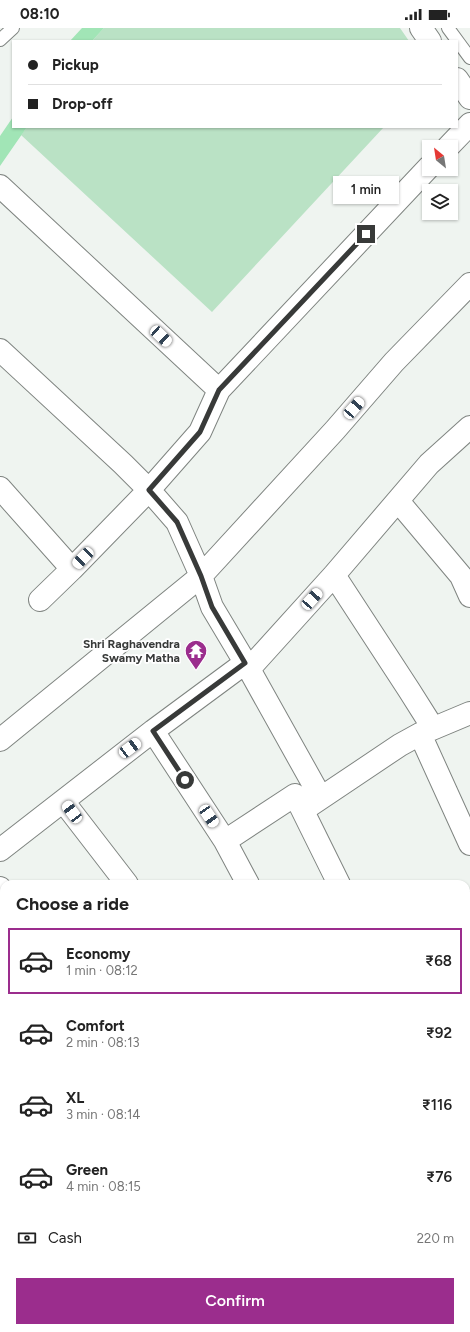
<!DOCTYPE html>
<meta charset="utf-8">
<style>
body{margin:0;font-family:Figtree,sans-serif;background:#f2f2f2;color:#222;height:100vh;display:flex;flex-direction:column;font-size:15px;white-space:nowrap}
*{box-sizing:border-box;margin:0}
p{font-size:13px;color:#767676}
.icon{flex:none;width:22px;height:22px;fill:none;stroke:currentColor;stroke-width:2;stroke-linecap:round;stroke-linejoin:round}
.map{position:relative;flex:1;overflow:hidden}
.details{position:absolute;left:0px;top:852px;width:470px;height:452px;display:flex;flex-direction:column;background:#fff;border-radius:12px 12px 0 0;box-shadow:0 1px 3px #0004}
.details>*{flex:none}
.hud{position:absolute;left:12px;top:12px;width:446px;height:88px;border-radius:0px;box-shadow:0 1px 3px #0004;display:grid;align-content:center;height:88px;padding:0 16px;background:#fff}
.needle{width:26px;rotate:330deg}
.tools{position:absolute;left:422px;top:112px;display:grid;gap:8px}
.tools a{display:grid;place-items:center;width:36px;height:36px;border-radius:0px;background:#fff;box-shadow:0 1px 3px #0004;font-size:20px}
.end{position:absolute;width:18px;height:18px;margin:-9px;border:5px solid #383a39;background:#fff;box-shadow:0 0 0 2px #fff}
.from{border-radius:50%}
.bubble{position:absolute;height:28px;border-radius:0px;background:#fff;box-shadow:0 1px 3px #0004;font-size:13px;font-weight:600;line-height:28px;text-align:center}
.car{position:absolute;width:12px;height:24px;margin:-12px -6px;border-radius:5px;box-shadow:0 0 3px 1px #0007;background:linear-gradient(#fff 24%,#345 0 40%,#fff 0 76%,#345 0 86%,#fff 0)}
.hud b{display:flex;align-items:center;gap:14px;height:38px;font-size:15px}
.hud b+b{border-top:1px solid #e0e0e0}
.hud i{width:10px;height:10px;background:#222}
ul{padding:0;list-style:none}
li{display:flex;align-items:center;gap:12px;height:66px;margin:0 8px 6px;padding:0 8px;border:2px solid transparent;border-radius:0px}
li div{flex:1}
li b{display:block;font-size:15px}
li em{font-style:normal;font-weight:600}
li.selected{border-color:#9b2d8d}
li>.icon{width:36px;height:36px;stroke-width:1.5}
h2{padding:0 16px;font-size:18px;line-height:48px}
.pay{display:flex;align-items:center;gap:10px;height:44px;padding:0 16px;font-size:15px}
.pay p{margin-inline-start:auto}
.button{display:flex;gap:8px;margin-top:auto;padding:8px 16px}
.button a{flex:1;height:46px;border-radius:0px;background:#9b2d8d;color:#fff;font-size:16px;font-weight:600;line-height:46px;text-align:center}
.status{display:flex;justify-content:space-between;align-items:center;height:28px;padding:0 20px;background:#fff;direction:ltr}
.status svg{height:11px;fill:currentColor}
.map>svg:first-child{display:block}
.green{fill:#bae2c5}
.water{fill:#a1e5b6}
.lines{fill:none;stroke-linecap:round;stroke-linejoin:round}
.stream{stroke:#a1e5b6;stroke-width:6}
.lane-casing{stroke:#7f8480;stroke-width:14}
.street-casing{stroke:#7f8480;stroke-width:24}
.secondary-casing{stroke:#7f8480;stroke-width:24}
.lane{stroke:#fff;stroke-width:12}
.street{stroke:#fff;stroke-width:22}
.secondary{stroke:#fff;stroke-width:22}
.route{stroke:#383a39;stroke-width:5}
.labels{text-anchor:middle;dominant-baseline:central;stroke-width:3.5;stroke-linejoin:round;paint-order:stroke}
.poi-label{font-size:12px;font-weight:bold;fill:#383a39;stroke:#fff;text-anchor:end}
</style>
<div class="status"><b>08:10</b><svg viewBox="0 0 49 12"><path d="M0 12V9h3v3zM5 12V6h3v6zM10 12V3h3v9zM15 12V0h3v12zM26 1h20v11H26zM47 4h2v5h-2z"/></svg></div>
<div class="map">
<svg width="470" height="1304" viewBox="0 0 470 1304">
<rect width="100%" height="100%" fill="#eff4f0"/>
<path class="green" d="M104,0H400L409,13H92Z
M27,99H384L212,284L21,107Z"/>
<path class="water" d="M82,0H104L92,13H70Z
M13,89V99H27L0,138V108Z"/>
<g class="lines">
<path class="stream" d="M0,1111L4,1108"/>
<g class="lane-casing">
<path id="lane" d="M448,0L470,30
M0,12L13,0"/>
</g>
<g class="street-casing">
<path id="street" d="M448,119L470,96
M0,158L219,362L429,139
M0,322L123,436L149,462L177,494L201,548L212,579L249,641L321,770
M0,460L72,541
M398,473L461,548L470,568
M334,547L409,662L433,700
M40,572L72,541L149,462L200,404L219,362
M249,641L334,547L429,436L470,399
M153,703L225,813L295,767L339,856
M420,706L470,816
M0,712L201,548L335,402L394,334L470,256
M63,773L127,856
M309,778L400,717L420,706L470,685
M225,813L248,856
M0,822L153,703L245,635
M0,860L4,866
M466,877L470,875
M466,1052L470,1050
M466,1135L470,1145
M0,1243L4,1241
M288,1300L290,1304
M99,1304L110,1300"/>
</g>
<g class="secondary-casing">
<path id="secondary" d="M421,0L430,13
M457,51L470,70"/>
</g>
<use href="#lane" class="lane"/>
<use href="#street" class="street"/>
<use href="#secondary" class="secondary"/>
</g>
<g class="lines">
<path class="route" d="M185,752L153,703L245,635L212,579L201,548L177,494L149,462L200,404L219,362L366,206"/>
</g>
<defs>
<g id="temple-pin" transform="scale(1.15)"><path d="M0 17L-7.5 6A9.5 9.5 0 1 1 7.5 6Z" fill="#9b2d8d" stroke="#fff"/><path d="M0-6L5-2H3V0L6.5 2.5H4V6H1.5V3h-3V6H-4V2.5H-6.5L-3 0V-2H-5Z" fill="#fff"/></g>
</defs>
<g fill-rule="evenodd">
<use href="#temple-pin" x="196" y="623"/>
</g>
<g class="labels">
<g class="poi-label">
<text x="180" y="616">Shri Raghavendra<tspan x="180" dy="14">Swamy Matha</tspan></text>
</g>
</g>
</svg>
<div class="tools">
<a><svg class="needle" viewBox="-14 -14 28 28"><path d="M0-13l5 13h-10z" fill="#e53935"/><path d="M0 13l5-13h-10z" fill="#767676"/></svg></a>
<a><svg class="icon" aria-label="layers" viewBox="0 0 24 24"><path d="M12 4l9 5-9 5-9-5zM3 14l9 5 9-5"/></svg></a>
</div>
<i class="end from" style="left:185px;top:752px"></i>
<i class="end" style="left:366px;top:206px"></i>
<div class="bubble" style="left:333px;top:148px;width:66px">1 min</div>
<i class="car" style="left:161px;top:308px;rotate:133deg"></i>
<i class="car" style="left:354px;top:380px;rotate:41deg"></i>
<i class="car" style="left:83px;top:530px;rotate:224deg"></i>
<i class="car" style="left:312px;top:571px;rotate:42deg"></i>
<i class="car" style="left:130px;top:720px;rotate:53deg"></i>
<i class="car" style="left:72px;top:784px;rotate:323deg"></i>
<i class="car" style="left:209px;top:788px;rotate:146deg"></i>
<div class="hud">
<b><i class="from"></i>Pickup</b>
<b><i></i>Drop-off</b>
</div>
<section class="details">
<h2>Choose a ride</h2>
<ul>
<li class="selected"><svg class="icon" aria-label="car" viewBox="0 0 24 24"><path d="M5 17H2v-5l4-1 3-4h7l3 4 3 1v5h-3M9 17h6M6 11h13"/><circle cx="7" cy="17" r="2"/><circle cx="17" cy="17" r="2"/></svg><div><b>Economy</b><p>1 min · 08:12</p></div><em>₹68</em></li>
<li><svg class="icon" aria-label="car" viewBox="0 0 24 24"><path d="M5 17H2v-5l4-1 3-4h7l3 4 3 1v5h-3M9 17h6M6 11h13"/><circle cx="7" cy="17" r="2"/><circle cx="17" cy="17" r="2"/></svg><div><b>Comfort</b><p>2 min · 08:13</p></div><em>₹92</em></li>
<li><svg class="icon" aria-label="car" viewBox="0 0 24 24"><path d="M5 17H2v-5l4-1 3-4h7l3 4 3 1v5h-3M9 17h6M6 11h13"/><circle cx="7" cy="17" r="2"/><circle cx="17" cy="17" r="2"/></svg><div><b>XL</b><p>3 min · 08:14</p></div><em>₹116</em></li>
<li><svg class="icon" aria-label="car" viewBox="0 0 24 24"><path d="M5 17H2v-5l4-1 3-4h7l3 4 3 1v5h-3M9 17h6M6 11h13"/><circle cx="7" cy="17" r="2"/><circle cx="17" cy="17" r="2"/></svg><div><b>Green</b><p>4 min · 08:15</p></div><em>₹76</em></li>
</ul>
<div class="pay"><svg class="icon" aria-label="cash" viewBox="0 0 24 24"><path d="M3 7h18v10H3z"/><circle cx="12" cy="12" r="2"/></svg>Cash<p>220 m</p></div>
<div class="button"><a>Confirm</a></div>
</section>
</div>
